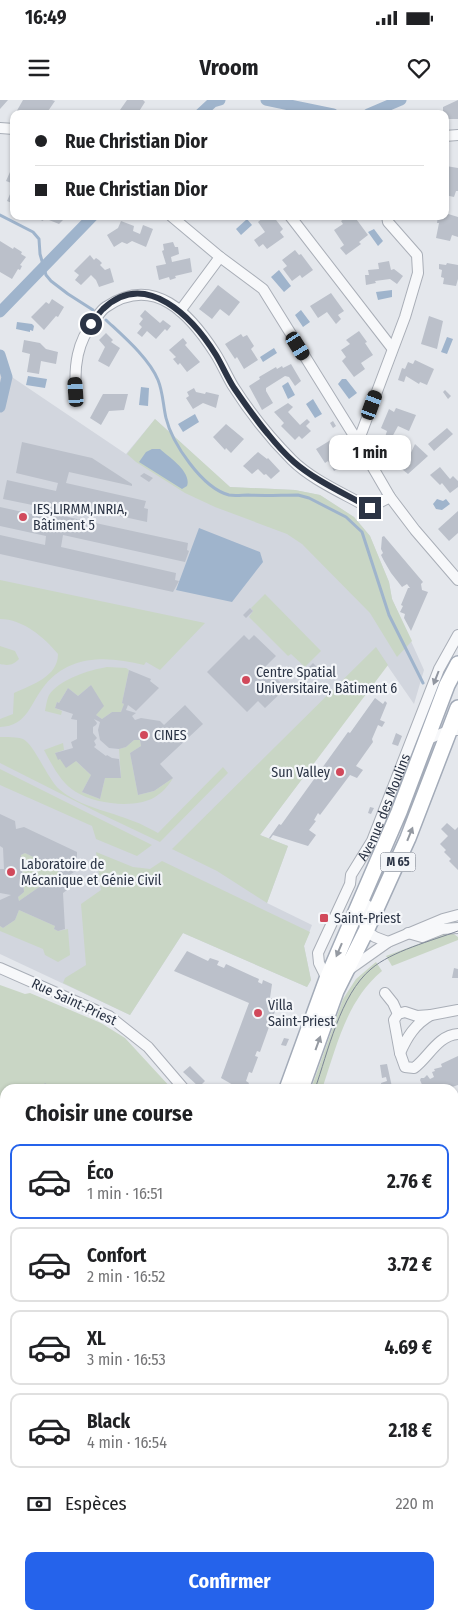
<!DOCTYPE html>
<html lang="fr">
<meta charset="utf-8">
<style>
body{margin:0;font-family:"Fira Sans Condensed",sans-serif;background:#f2f2f2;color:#202124;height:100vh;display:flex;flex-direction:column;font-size:19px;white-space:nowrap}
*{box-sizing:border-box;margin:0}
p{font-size:16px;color:#757577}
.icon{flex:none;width:28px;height:28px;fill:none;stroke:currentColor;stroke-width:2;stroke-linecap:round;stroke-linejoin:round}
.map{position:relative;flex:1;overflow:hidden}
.drawer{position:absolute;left:0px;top:984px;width:459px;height:536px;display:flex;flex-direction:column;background:#fff;border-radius:15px 15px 0 0;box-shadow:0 1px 4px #0004}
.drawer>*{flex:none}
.top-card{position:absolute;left:10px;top:10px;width:439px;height:110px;border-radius:10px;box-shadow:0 1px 4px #0004;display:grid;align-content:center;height:110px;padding:0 25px;background:#fff}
.end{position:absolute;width:22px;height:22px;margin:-11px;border:6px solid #2b3445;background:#fff;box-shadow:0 0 0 2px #fff}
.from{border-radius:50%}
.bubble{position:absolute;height:35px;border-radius:10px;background:#fff;box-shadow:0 1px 4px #0004;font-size:16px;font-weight:700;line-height:35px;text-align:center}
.car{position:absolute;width:15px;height:30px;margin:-15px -8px;border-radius:6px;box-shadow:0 0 4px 1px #0007;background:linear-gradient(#222 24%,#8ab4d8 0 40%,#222 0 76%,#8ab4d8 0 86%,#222 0)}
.top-card b{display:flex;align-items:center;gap:18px;height:48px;font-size:19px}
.top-card b+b{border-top:1px solid #e0e0e0}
.top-card i{width:12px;height:12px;background:#202124}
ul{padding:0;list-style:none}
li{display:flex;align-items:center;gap:15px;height:75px;margin:0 10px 8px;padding:0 15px;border:2px solid #e0e0e0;border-radius:10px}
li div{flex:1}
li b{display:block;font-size:19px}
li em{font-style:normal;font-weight:700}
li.current{border-color:#2563eb}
li>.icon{width:45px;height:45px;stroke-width:1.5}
h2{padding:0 25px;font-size:22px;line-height:60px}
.pay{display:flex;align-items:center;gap:12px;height:55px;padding:0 25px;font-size:19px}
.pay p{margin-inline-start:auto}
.primary-button{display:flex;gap:10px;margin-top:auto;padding:10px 25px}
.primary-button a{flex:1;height:58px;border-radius:10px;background:#2563eb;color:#fff;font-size:20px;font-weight:700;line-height:58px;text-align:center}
.status{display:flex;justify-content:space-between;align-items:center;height:35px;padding:0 25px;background:#fff;direction:ltr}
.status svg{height:14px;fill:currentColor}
header{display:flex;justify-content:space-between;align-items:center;height:65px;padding:0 25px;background:#fff;font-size:22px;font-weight:700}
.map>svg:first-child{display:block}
.built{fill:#d2d6de}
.green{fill:#c9d6c5}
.water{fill:#9fb4cc}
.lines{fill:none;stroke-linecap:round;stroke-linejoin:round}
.stream{stroke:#9fb4cc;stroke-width:3}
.canal{stroke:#9fb4cc;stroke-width:11}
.building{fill:#bbc0ca;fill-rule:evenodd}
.street-casing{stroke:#a9aeb7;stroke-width:12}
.primary-casing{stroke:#a3abb8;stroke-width:18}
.street{stroke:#f7f8fa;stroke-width:10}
.primary{stroke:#fff;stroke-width:15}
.tram{stroke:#7d8696;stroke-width:1}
.oneway{fill:#9196a0}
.oneway2{fill:#959aa2}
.route{stroke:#2b3445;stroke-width:6}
.poi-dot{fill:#d1495b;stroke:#f4f6f9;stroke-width:2}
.labels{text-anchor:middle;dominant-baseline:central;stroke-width:4.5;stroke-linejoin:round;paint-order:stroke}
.shield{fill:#f4f6f9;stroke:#676e7b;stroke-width:1}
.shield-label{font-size:12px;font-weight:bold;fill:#2b3445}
.poi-label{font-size:14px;fill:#2b3445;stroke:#f4f6f9;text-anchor:start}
.street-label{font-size:14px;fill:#2b3445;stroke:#f4f6f9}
</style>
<div class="status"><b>16:49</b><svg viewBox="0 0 49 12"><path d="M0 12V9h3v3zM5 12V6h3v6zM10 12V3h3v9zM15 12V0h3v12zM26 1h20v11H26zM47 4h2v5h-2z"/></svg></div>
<header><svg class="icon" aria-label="menu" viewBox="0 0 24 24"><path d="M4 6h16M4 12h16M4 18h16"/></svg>Vroom<svg class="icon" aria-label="heart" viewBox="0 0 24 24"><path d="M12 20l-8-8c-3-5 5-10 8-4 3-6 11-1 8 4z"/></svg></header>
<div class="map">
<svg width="458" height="1519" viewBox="0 0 458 1519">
<rect width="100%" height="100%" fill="#e4e7ec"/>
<path class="built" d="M0,269L126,354L155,319L230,387L295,390L320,395L354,417L370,436L389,482L392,499L424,570L414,604L387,565L260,735L288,746L267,803L312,825L304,846L311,880L307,887L183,833L130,915L0,854Z"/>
<path class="green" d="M155,319L230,387L295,390L320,395L354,417L370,436L389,482L392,499L412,541L397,557L370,513L302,444L287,434L215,407L185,393L136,362L127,354Z
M0,480L205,523L160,570L146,562L144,565C109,556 70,554 45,585C30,603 28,626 0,627V619L13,614L14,593C31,585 58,577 58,554C45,538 23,519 0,519Z
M265,494L321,551L305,567L291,554L288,556L249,517L253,511L251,508Z
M0,546L15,551L19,559C13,565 9,566 0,564Z
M376,547L388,565L260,735L288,746L267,803L217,771L172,749Z
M107,567L126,568L129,570L122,603L124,604L121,612H112L102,619L96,615L100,609L91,585L78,596L68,588L59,603L57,602L55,608L62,611L61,615L45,611C46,606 47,599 49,595C60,579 89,570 107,567Z
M0,637C7,637 17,637 23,639C34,644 47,678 59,689C80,707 109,711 133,721C142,724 150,729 158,733L223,667L228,673L160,742L101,714L0,663Z
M134,640H140L141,646L130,653L138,695L154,691L173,678C168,686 163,692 155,697C136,709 95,704 76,692C61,683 52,665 44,650L63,643L64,650L55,653L58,659L76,661L91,675L82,692L100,699L105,678H121L119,649L126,647Z
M0,669L152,745L137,756L96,739L92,726L0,685Z
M96,752L133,767L150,769L162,761L310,832L304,846L311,880L307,887L183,833L130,915L63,883L65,878L86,865L81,804L101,790Z
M25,753L58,769V774L19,801L18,797L24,792L21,755Z
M19,810L55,826L54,829L58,831L68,829L70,855L58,862L45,855L43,849L0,831V826L3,828L15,820Z
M451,832L458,837V840L392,866L386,856Z
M376,862L382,871C346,901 337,946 322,989H311L343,899L356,879Z
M0,885L25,894L30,893L101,923L125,938L172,989H5V1515H20L19,1519H0Z
M74,1515H184L187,1519H69Z"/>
<path class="water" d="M247,119L252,125L241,135L236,129Z
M374,129L383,141L378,146L368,132Z
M279,170L291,186L284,192L271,177Z
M392,190V197L378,200L376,192Z
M301,210L310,222L303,227L295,215Z
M17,222L32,224L34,226L33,231L30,230V232L16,229Z
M447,237L453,239L447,254L441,252Z
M274,248L277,253L263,262L260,257Z
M28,276L47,279L45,288L26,285Z
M342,279H346L357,293L349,299L338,284Z
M288,282L295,295L288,299L282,286Z
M141,287L149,288L148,306L139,305Z
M313,299L322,314L315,318L306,304Z
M195,314L199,322L183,332L178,324Z
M152,349H160C169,357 192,372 187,386L182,389L139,362L146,352Z
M437,399L443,401L446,399L450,404L442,410L436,409L433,404Z
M199,428L260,452L263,462L232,502L176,490Z"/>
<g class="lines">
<path class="stream" d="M0,115L33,132L39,139L40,154L46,175L51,181L68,194L93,210
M106,220C123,236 149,258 158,280C163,292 163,305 166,318C172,343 202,388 229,395C235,396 243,395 248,395C265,396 281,395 298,395L309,398L346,417L362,432L389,515L423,583
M0,1367L5,1366
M417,1515L420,1519"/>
<path class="canal" d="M266,0L333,14
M200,14L213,2L220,0
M368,14L401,0
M0,212L93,116
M0,255L7,277L0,307"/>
</g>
<path class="building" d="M0,0H8L0,9Z
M23,0H52L55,1L46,14H15Z
M127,0H143L145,2L138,13L140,14H126L120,10Z
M458,0V19H448L447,14H443V7Z
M446,66L458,68V91H456L454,97L445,95Z
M10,72L14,74V84L6,81Z
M14,85V104L7,101Z
M445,113L458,117V137L452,135L450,141L436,138L439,123H437L438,116H445Z
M31,116H67L59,124L44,118L43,121Z
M265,116L267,118L273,116L283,129L280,132L284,137L267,149L263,144L259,147L254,140L265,132L258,122Z
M348,116H354L368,135L359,142L361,144L346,155L340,148L344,145L334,130L343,124L341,121Z
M121,121L134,126L133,131L140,134L143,125L153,129L146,147L132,141L127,144L122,142L114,147L107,135L118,128Z
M0,141L13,149L14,147L22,152L21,154L26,157L20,165L22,166L20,170L18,169L12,179L0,172Z
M173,142L175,147H178L179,154L171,157L172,162L190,158L192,172L175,176L176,178L170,180L169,177L159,180L156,166L166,164L162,151L164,150L163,144Z
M295,150L299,155L301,154L313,170L302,178L300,175L292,181L283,169L287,166L282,160Z
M90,155L94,160L96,158L99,160L102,163L100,165L105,170L110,168L114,182L99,187L96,180L91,175L81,185L75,180L79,175L74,171Z
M389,161L391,170L394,169L403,176L397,184L390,179L375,181L376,183L366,185L365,175H369L368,170L379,169L378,163Z
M447,163L458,165V179L456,186L443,184L444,178L441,177L442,170L439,169V164L446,165Z
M218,185L240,202L229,216L220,209L212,219L199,209Z
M331,193L344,211L338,215L341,219L336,224L327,212L318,218L310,206Z
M52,199L64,207L58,217L56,216L44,230L31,217L46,202L49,204Z
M145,210L160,223L163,220L171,226L167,231L165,229L156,239L147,231L142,237L137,233L142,227L139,224L143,219L140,216Z
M429,216L443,221L437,249L421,244Z
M359,231L367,242L365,243L373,255L361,263L365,269L354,277L342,261L346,257L341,250L350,244L346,240Z
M106,233L113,240L111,242L120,248L109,267L98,261L105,247L99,240Z
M241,234L243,237L247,235L254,246L251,249L258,260L244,269L237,257L235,259L225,244Z
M183,238L187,243L185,245L200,262L187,272L180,263L178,265L173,259L176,257L169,250Z
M24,240L40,243L46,249L58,252L56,264L41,261L39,274L27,272L30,254L22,252Z
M415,260L434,269L427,285L420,282L419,284L406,276L404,282L398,280L402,268L405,269L408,262L413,264Z
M291,264L301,281L295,286L289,277L285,276L266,288V291L273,303L262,310L249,286L260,279L259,277L276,267L277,269L282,266L283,268Z
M194,288L196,292L205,294L206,292L219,295L216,308L203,303L193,309L186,298L189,296L187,292Z
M445,290L451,296L448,299L443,292Z
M103,294H128L124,310L109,311L101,325L90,318Z
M288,303L293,307L288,312L300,325L307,319L310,322L306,326L311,331L302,339L299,336L295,340L281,326L284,323L274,312Z
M396,308L416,315L409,331L398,326L391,339L385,337L387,331L381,328L389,309L394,312Z
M333,321L336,326L333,328L330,323Z
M226,324L244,339L231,353L226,348L225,350L213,337Z
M447,328L453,334L434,351L428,344Z
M334,338L349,362L334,371L328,361L325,363L316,349Z
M22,342L92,358L132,384V386L69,372L66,383L146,401L144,408L148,409L147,422L65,404L63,416L188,443L187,450L189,451L185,462L63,435L61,447L176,473L175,480L179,481L173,492L0,454V435L45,445L46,436L0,426V407L50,418L52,409L3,399L7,380L56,391L58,383L16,373Z
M415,344L428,356L408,374L403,370Z
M258,352L267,359L268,358L280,371L271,379L266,374L264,375L258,369L252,374L243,366Z
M392,356L398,359L396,365L389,361Z
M440,367L450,379L453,376L458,381V387L450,393L442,383L440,385L430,375Z
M144,373L153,378L149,382L140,376Z
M458,411V433L449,441L438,429Z
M384,436L423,482L421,484L422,490L428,492L411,531L404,518L405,514L400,512L403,506L401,505L408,488H410L407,484L402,487L391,473L384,461L381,455L383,453L381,449L382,437Z
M250,508L253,511L246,518L243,515Z
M244,535L249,540L254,535L276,556L265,567L286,588L265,608L258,601L247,612L207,572Z
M313,563L317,567L312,573L307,569Z
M129,570L151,579L150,581L159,588L136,611L128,605L126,610L136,613L132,616L135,620L141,618L160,621L164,625L185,605L203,624L160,664L173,678L154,691L138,695L130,653L141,646L140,640H134L126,647L119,649L109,648L100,640L98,630L100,622L94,619L97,623L96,625L93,627V633L97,638L94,641L96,645L94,647L106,656L107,655L112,658L119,659L121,678H105L100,699L82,692L91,675L76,661L66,668L60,659L58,660L55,653L73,648L71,642L77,639V620L71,619L73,614L55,608L57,602L59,603L68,588L78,596L91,585L104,606L96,615L102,619L112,612H121L124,604L122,603Z
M375,598L383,604L385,601L387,603L380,620L385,622L382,627L378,625L372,639L373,642L356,666L363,670L357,678L350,675L320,715L318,713L314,720L316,721L309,730L316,735L308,746L273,735L270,739L269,738L279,724L281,725L348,632L350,633Z
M396,633L402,636L398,646L392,644Z
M370,707L374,708L371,714L368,713Z
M0,714L15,721L16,729L24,727L77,752V770L71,774V787L63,793L65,829L58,831L54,829L55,826L19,810L15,820L3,828L0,826V800L11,795L0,793V769H4L3,748L0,746ZM25,753L58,769V774L19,801L18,797L24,792L21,755Z
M447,723L455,730L458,727V770L449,761L451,759L444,752L446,750L440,744L448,736L441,729Z
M187,851L208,861L210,858L219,861L217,865L224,868L226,864L259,879L258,882L262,884L263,880L272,884L270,898L276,900L274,905L277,906L271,922L268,921L266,926L269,927L260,952L257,951L255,956L258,957L252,973L249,972L246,981L249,983L246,989H240L221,978L249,903L174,871Z
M454,868L458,869V878H452Z
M284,938L289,939L286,946L281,945Z
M458,956V985L452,987V989H429L428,986L423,987L420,980L421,978H424L427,975L430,979L434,977L432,972L435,971L434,969L442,967L441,964Z
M387,964L392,987L382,989L381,983L387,981L386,977L382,978L380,965Z
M190,966L205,981L199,987L183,972Z
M45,983L53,989H40Z
M454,1000L456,1005L458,1004V1008L455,1010H458V1037L454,1039Z
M458,1040V1072L456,1067L454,1068V1042Z
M454,1341L458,1342V1360L454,1359Z
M454,1488L458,1490V1516L456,1519L445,1515H454Z
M303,1515H331L332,1519H304Z
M371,1515H394V1517L392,1519H372Z"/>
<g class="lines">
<g class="street-casing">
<g id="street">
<path d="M0,28L14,29"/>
<path d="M445,36L458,35"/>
<path d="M171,116L220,157L263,189L358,342L390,397L415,430L458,480"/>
<path d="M290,116L392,248"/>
<path d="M180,211L220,157"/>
<path d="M76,292C74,266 77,242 94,221C98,216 101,210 106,207C154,174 190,214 215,253C222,264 227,276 233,286C250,313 270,338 292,360C312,380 345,394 369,408L390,397"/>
<path d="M358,342L405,217L418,173L417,155L388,122L387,116"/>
<path d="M426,640L450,630H458"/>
<path d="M367,805L362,815L366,831L375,837L388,842"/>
<path d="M408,833L422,837L442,829L458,828"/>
<path d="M0,868L109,916L148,947L184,989"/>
<path d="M347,871L388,842L443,819L458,815"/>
<path id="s1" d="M327,879L319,863L318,853L350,784L351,775L372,741L439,569L458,535"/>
<path d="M385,893L393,903L398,914"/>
<path d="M405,912L417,916L431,915C415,924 407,937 400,953L394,920L398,914Z"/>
<path d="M431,915L458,910"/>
<path d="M400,953L405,967L414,968C428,958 438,935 458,934"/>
<path d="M454,1236L458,1240"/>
<path d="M349,1515L350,1519"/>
</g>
</g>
<g class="primary-casing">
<path id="primary" d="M287,989L327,879L399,712L447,585L458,564
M301,989L336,891L366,831L408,738L458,608
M200,1515L202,1519
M45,1519L48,1515"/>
</g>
<use href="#street" class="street"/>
<use href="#primary" class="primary"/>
<path class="tram" d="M315,989C328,952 340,895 371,869C392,851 431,841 458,831
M245,1515V1519"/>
</g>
<defs><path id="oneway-solid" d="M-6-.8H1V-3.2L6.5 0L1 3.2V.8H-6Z" transform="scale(1.25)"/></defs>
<use class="oneway" href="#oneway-solid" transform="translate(436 578) rotate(111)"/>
<g class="oneway2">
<use href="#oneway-solid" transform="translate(410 734) rotate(-68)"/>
<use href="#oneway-solid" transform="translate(339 850) rotate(113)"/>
<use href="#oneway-solid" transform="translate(318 943) rotate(-70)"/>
</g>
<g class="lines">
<path class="route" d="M91,224C95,219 99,213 103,209C146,168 193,218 216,255C222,265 227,277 234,288C245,304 256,320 268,334C276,344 285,354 294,362C316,381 344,393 370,408"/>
</g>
<g class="poi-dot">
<circle cx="23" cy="417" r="5"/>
<circle cx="246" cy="580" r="5"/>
<circle cx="144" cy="635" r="5"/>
<circle cx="340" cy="672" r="5"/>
<circle cx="11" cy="772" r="5"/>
<rect x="319" y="813" width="10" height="10" rx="2.5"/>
<circle cx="258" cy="913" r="5"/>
</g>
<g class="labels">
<rect class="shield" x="380.5" y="752.5" width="35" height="19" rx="4"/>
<g class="shield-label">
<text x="398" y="762">M 65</text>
</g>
<g class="poi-label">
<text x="33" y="409">IES,LIRMM,INRIA,<tspan x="33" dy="16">Bâtiment 5</tspan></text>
<text x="256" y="572">Centre Spatial<tspan x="256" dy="16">Universitaire, Bâtiment 6</tspan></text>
<text x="154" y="635">CINES</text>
<text x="330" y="672" text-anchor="end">Sun Valley</text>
<text x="21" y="764">Laboratoire de<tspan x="21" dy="16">Mécanique et Génie Civil</tspan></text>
<text x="334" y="818">Saint-Priest</text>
<text x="268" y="905">Villa<tspan x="268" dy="16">Saint-Priest</tspan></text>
</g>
<g class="street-label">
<text stroke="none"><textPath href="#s1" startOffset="189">Avenue des Moulins</textPath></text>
<text transform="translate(74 902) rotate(25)">Rue Saint-Priest</text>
</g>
</g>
</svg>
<i class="end from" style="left:91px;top:224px"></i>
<i class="end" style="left:370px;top:408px"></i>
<div class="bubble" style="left:329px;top:335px;width:82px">1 min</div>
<i class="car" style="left:298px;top:246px;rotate:148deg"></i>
<i class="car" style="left:76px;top:292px;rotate:356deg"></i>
<i class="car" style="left:372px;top:305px;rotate:20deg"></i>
<div class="top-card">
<b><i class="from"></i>Rue Christian Dior</b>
<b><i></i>Rue Christian Dior</b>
</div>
<section class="drawer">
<h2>Choisir une course</h2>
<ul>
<li class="current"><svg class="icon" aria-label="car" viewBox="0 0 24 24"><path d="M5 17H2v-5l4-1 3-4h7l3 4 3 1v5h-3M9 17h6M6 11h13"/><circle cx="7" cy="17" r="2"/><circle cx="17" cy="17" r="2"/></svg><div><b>Éco</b><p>1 min · 16:51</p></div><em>2.76 €</em></li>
<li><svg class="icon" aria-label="car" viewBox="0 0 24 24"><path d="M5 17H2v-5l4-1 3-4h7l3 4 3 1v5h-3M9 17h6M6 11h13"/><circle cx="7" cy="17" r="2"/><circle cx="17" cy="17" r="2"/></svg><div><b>Confort</b><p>2 min · 16:52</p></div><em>3.72 €</em></li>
<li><svg class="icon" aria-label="car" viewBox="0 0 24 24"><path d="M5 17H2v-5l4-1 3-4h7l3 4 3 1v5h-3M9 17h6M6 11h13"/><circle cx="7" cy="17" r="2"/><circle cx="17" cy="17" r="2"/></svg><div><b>XL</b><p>3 min · 16:53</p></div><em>4.69 €</em></li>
<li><svg class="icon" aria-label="car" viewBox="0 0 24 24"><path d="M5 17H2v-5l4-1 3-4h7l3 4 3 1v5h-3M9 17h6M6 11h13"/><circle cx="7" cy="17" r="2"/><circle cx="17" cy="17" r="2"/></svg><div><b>Black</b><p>4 min · 16:54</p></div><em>2.18 €</em></li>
</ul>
<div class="pay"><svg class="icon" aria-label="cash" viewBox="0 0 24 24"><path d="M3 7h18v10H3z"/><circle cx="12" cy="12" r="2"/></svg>Espèces<p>220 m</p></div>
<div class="primary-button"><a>Confirmer</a></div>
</section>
</div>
